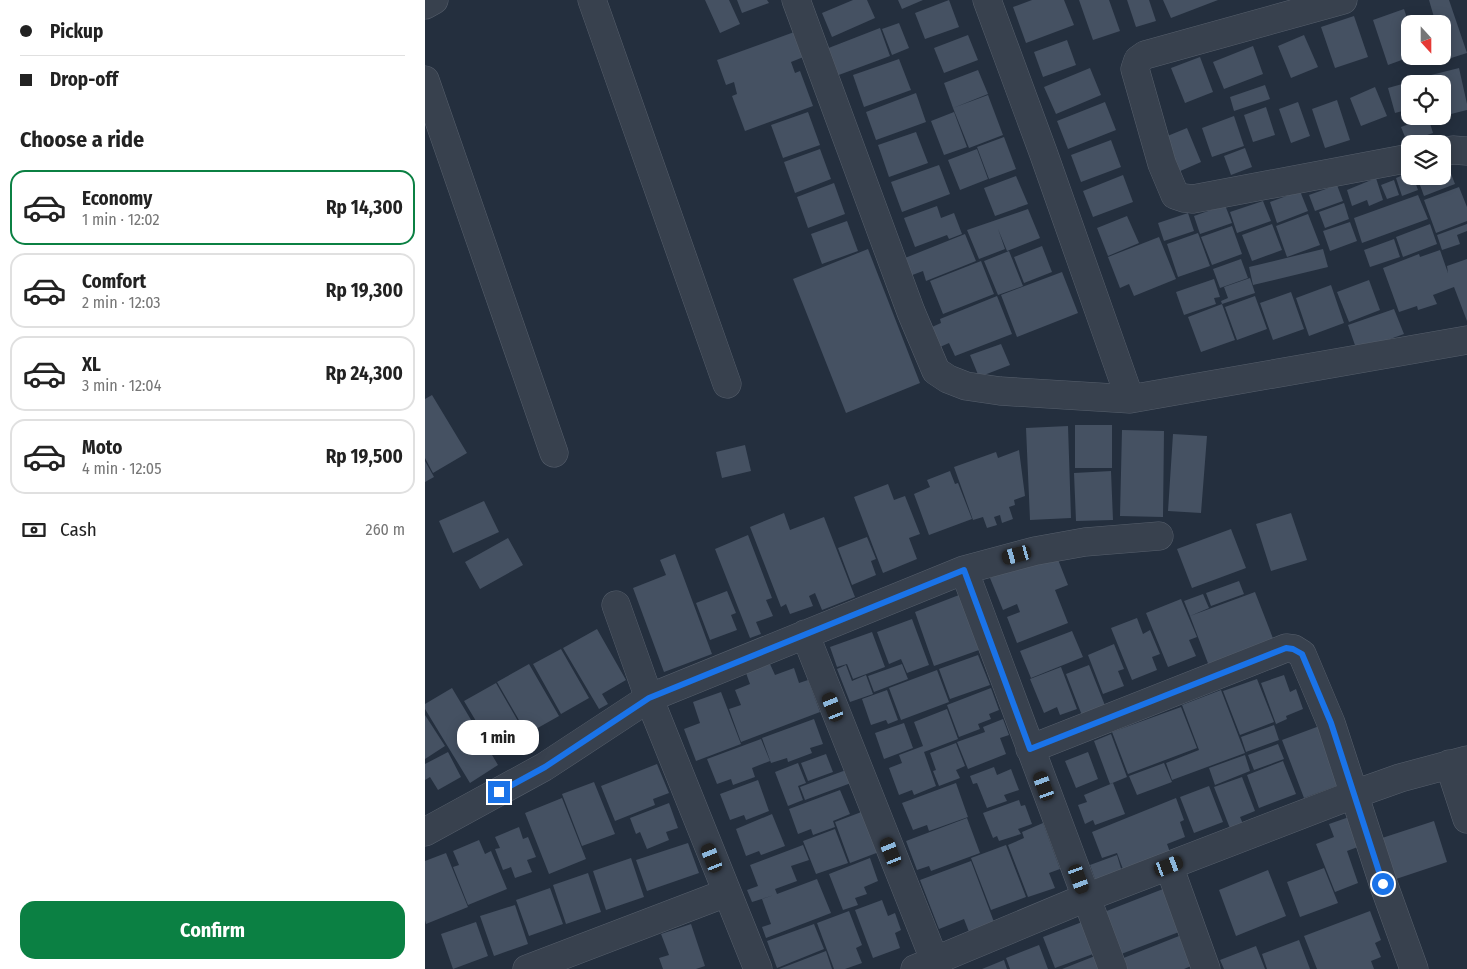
<!DOCTYPE html>
<meta charset="utf-8">
<style>
body{margin:0;font-family:"Fira Sans Condensed",sans-serif;background:#f2f2f2;color:#222;height:100vh;display:flex;flex-direction:column;font-size:19px;white-space:nowrap}
*{box-sizing:border-box;margin:0}
p{font-size:16px;color:#767676}
.icon{flex:none;width:28px;height:28px;fill:none;stroke:currentColor;stroke-width:2;stroke-linecap:round;stroke-linejoin:round}
.map{position:relative;flex:1;overflow:hidden}
.side{display:flex;flex-direction:column;background:#fff;width:425px}
.side>*{flex:none}
.top-card{display:grid;align-content:center;height:110px;padding:0 20px;background:#fff}
.needle{width:32px;rotate:159deg}
.controls{position:absolute;left:976px;top:15px;display:grid;gap:10px}
.controls a{display:grid;place-items:center;width:50px;height:50px;border-radius:10px;background:#fff;box-shadow:0 2px 12px #0003;font-size:25px}
.end{position:absolute;width:22px;height:22px;margin:-11px;border:6px solid #1a73e8;background:#fff;box-shadow:0 0 0 2px #fff}
.from{border-radius:50%}
.bubble{position:absolute;height:35px;border-radius:15px;background:#fff;box-shadow:0 2px 12px #0003;font-size:16px;font-weight:700;line-height:35px;text-align:center}
.car{position:absolute;width:15px;height:30px;margin:-15px -8px;border-radius:6px;box-shadow:0 0 4px 1px #0007;background:linear-gradient(#222 24%,#8ab4d8 0 40%,#222 0 76%,#8ab4d8 0 86%,#222 0)}
.top-card b{display:flex;align-items:center;gap:18px;height:48px;font-size:19px}
.top-card b+b{border-top:1px solid #e0e0e0}
.top-card i{width:12px;height:12px;background:#222}
ul{padding:0;list-style:none}
li{display:flex;align-items:center;gap:15px;height:75px;margin:0 10px 8px;padding:0 10px;border:2px solid #e0e0e0;border-radius:15px}
li div{flex:1}
li b{display:block;font-size:19px}
li em{font-style:normal;font-weight:700}
li.on{border-color:#0b8043}
li>.icon{width:45px;height:45px;stroke-width:1.5}
h2{padding:0 20px;font-size:22px;line-height:60px}
.pay{display:flex;align-items:center;gap:12px;height:55px;padding:0 20px;font-size:19px}
.pay p{margin-inline-start:auto}
.primary-button{display:flex;gap:10px;margin-top:auto;padding:10px 20px}
.primary-button a{flex:1;height:58px;border-radius:15px;background:#0b8043;color:#fff;font-size:20px;font-weight:700;line-height:58px;text-align:center}
main{display:flex;flex:1;min-height:0}
.map>svg:first-child{display:block}
.building{fill:#455162}
.lines{fill:none;stroke-linecap:round;stroke-linejoin:round}
.street-casing{stroke:#565f6c;stroke-width:29}
.street{stroke:#38414e;stroke-width:28}
.route{stroke:#1a73e8;stroke-width:6}
</style>
<main>
<section class="side">
<div class="top-card">
<b><i class="from"></i>Pickup</b>
<b><i></i>Drop-off</b>
</div>
<h2>Choose a ride</h2>
<ul>
<li class="on"><svg class="icon" aria-label="car" viewBox="0 0 24 24"><path d="M5 17H2v-5l4-1 3-4h7l3 4 3 1v5h-3M9 17h6M6 11h13"/><circle cx="7" cy="17" r="2"/><circle cx="17" cy="17" r="2"/></svg><div><b>Economy</b><p>1 min · 12:02</p></div><em>Rp 14,300</em></li>
<li><svg class="icon" aria-label="car" viewBox="0 0 24 24"><path d="M5 17H2v-5l4-1 3-4h7l3 4 3 1v5h-3M9 17h6M6 11h13"/><circle cx="7" cy="17" r="2"/><circle cx="17" cy="17" r="2"/></svg><div><b>Comfort</b><p>2 min · 12:03</p></div><em>Rp 19,300</em></li>
<li><svg class="icon" aria-label="car" viewBox="0 0 24 24"><path d="M5 17H2v-5l4-1 3-4h7l3 4 3 1v5h-3M9 17h6M6 11h13"/><circle cx="7" cy="17" r="2"/><circle cx="17" cy="17" r="2"/></svg><div><b>XL</b><p>3 min · 12:04</p></div><em>Rp 24,300</em></li>
<li><svg class="icon" aria-label="car" viewBox="0 0 24 24"><path d="M5 17H2v-5l4-1 3-4h7l3 4 3 1v5h-3M9 17h6M6 11h13"/><circle cx="7" cy="17" r="2"/><circle cx="17" cy="17" r="2"/></svg><div><b>Moto</b><p>4 min · 12:05</p></div><em>Rp 19,500</em></li>
</ul>
<div class="pay"><svg class="icon" aria-label="cash" viewBox="0 0 24 24"><path d="M3 7h18v10H3z"/><circle cx="12" cy="12" r="2"/></svg>Cash<p>260 m</p></div>
<div class="primary-button"><a>Confirm</a></div>
</section>
<div class="map">
<svg width="1042" height="969" viewBox="0 0 1042 969">
<rect width="100%" height="100%" fill="#242f3e"/>
<path class="building" d="M280,0H304L315,24L295,33Z
M312,0H342L344,3L317,13Z
M428,0H442L450,18L407,37L397,13Z
M473,0H498L477,9Z
M524,0L534,27L500,39L490,13Z
M607,0H639L649,25L601,43L588,7Z
M654,0H684L695,31L668,40Z
M702,0H724L731,21L711,27Z
M738,0H793L746,18Z
M1004,0H1024L1042,53L1023,59L1018,43V24H1011Z
M979,9L985,27V57L963,65L948,20Z
M929,16L943,57L910,68L896,27Z
M474,23L484,48L467,55L457,29Z
M455,28L465,56L411,76L401,49Z
M372,31L381,56L366,62L370,73L375,71L388,106L320,131L307,96L312,94L309,82L301,85L292,60Z
M543,35L553,60L519,73L509,48Z
M879,35L893,67L866,78L853,46Z
M642,40L651,65L618,77L609,52Z
M828,46L838,74L799,89L788,62Z
M775,57L788,92L760,103L746,68Z
M474,59L486,90L439,107L428,75Z
M665,68L676,95L631,114L619,87Z
M1034,68L1042,104V110L1018,116V84H1004L1002,76Z
M553,70L563,94L528,108L519,83Z
M995,79L996,84H985V109L970,113L963,88Z
M840,85L845,99L809,111L805,97Z
M950,87L962,116L936,126L925,98Z
M491,93L501,122L451,140L441,112Z
M563,95L578,135L544,148L528,108Z
M912,100L925,140L900,148L887,109Z
M680,102L691,130L643,149L632,121Z
M873,102L885,136L866,143L854,109Z
M841,107L850,135L828,142L819,115Z
M383,112L395,145L358,158L346,125Z
M529,112L542,147L519,155L506,121Z
M809,116L819,146L787,157L777,128Z
M1003,117L1008,133L982,142L976,127Z
M762,128L776,162L753,172L740,137Z
M491,132L503,163L464,177L453,145Z
M579,137L591,169L564,179L552,147Z
M686,140L696,167L656,182L646,155Z
M820,148L827,167L806,175L799,156Z
M395,149L406,179L370,193L359,162Z
M552,149L563,179L535,190L523,160Z
M514,165L525,194L477,212L466,182Z
M1023,166L1030,184L999,196L992,177L1018,176V168Z
M985,172V176H988L993,190L977,196L971,178Z
M698,175L708,202L668,217L658,191Z
M591,176L603,204L570,216L559,188Z
M951,178L958,200L944,206L942,200L927,206L922,190Z
M969,180L974,195L962,199L956,185Z
M409,183L420,214L383,228L372,197Z
M912,185L918,201L890,211L884,195Z
M1034,187L1042,207V221L1011,233L999,200Z
M875,191L883,211L852,223L845,202Z
M993,195L1003,219L937,243L929,218Z
M838,201L846,221L812,233L805,212Z
M919,203L924,219L900,228L894,212Z
M800,205L807,223L775,234L769,216Z
M512,206L516,218L529,213L537,234L524,239L522,235L490,247L479,218Z
M603,209L615,238L582,251L573,229L580,249L554,259L542,230Z
M763,213L769,231L739,241L733,223Z
M883,214L895,245L862,257L851,226Z
M702,216L714,243L683,256L672,228Z
M422,221L433,251L397,264L386,234Z
M925,222L932,241L905,251L898,231Z
M847,224L857,250L827,261L817,235Z
M1005,224L1012,244L978,257L971,237Z
M1042,224V231L1032,235L1035,244L1017,250L1012,235Z
M807,226L817,254L787,265L776,237Z
M773,233L785,266L753,277L742,244Z
M540,234L551,261L501,281L498,271L482,277L475,260Z
M734,237L751,279L709,296L704,284L695,288L683,257Z
M969,239L975,257L945,267L939,250Z
M617,246L627,272L599,283L589,257Z
M443,249L495,383L421,413L368,279Z
M898,249L903,267L828,285L824,267Z
M1015,250L1023,273L1022,266L1042,259V321L1029,287L1008,295L1012,304L993,310L992,306L974,312L958,268L994,254L995,257Z
M584,251L598,286L573,295L559,261Z
M816,259L823,278L795,288L788,269Z
M556,261L569,294L518,314L505,281Z
M637,272L653,313L592,337L576,295Z
M825,278L830,293L797,304L796,301L803,298L799,287Z
M789,279L795,297L789,298L791,304L759,315L751,292Z
M944,280L955,310L924,322L912,292Z
M906,285L919,323L884,336L871,298Z
M866,292L879,329L848,340L835,303Z
M572,296L587,334L530,356L524,343L515,347L507,327L516,323L515,319Z
M830,296L842,329L812,340L800,307Z
M797,304L810,340L776,352L763,317Z
M969,309L979,334L932,351L923,325Z
M576,344L585,365L554,377L545,355Z
M7,395L42,453L8,473L0,458V399Z
M650,425H687V468H650Z
M643,426L646,518L605,520L601,428Z
M697,430L739,431L738,517L695,516Z
M748,434L782,436L776,513L743,511Z
M320,445L326,471L297,478L291,452Z
M594,450L600,496L589,500L590,505L584,507L588,519L577,523L575,515L569,517L572,525L562,528L558,517L548,520L529,467L571,452L573,458Z
M0,461L9,477L0,482Z
M525,471L530,484L533,483L547,519L504,535L489,494L505,487L502,480Z
M686,471L688,520L651,521L649,473Z
M463,484L469,500L480,496L495,534L484,538L492,559L458,573L429,497Z
M59,501L74,532L28,553L14,521Z
M359,513L365,530L399,517L430,597L397,610L390,593L384,596L388,606L365,614L361,604L356,607L325,527Z
M866,513L882,560L846,571L831,524Z
M806,529L821,568L767,588L752,549Z
M323,535L347,598L341,600L348,616L331,622L336,634L325,638L290,549Z
M442,537L451,559L446,561L451,575L427,585L413,548Z
M83,538L98,565L55,589L40,562Z
M630,552L643,585L630,590L643,623L592,643L582,617L595,612L592,604L578,610L565,578Z
M250,554L287,654L239,672L208,588L241,575L235,560Z
M814,581L819,594L786,606L781,593Z
M302,591L311,613L306,615L312,630L285,640L271,603Z
M830,592L849,641L784,666L765,616Z
M778,594L784,608L765,616L759,601Z
M534,595L554,650L509,666L490,612Z
M756,599L772,637L764,640L771,656L743,667L721,613Z
M712,618L718,634L725,630L735,654L727,657L732,670L707,680L686,628Z
M487,619L504,665L482,673L476,659L464,664L452,632Z
M172,629L201,680L177,694L183,704L174,709L138,648Z
M647,631L658,657L606,678L595,651Z
M447,632L460,667L428,679L422,664L412,667L405,647Z
M689,644L699,669L693,671L699,686L678,694L663,655Z
M136,649L164,698L136,714L108,664Z
M553,655L565,685L525,699L514,669Z
M104,664L134,716L102,734L72,682Z
M345,664L350,675L369,668L374,683L383,680L395,712L316,742L304,709L316,705L310,690L325,684L321,673Z
M477,664L483,679L449,692L443,676Z
M421,665L427,681L441,675L448,694L425,702L412,669Z
M664,665L681,708L658,718L641,674Z
M636,667L652,709L635,715L632,707L619,713L605,679Z
M512,670L524,702L476,720L464,688Z
M859,675L865,692L871,689L878,709L861,716L862,719L851,724L836,683Z
M832,679L849,722L815,735L798,691Z
M71,683L101,735L94,739L96,743L78,754L75,750L70,753L39,701Z
M27,688L73,765L45,783L0,709V704Z
M566,688L574,710L564,714L566,719L553,724L555,729L534,737L522,705Z
M462,690L473,720L463,724L461,720L446,725L437,699Z
M796,690L820,753L747,780L741,763L774,750L757,705Z
M296,692L316,744L271,761L259,729L275,723L268,702Z
M756,707L772,748L703,774L687,732Z
M522,709L533,739L499,752L511,786L489,795L487,790L474,795L464,768L477,763L474,755L498,746L489,722Z
M0,715L20,746L0,759Z
M389,719L398,744L385,748L387,753L363,762L362,758L346,763L337,738Z
M578,719L584,735L575,738L581,754L543,769L532,742L560,732L558,727Z
M479,723L488,748L459,759L450,733Z
M849,725L854,740L821,752L816,737Z
M897,725L919,783L879,798L857,740Z
M686,734L702,777L685,784L669,741Z
M336,739L345,761L327,768L330,777L308,785L306,779L292,784L282,759Z
M531,743L540,766L531,770L535,778L514,786L508,771L511,770L505,753Z
M853,744L859,759L829,770L823,755Z
M23,752L36,777L13,790L5,777L0,780V764Z
M663,752L673,779L651,788L640,761Z
M401,754L408,772L383,781L376,763Z
M820,755L825,771L790,785L784,768Z
M858,761L871,794L834,808L822,775Z
M373,763L381,783L373,786L378,800L363,806L350,772Z
M739,763L747,782L712,795L704,776Z
M232,764L244,793L228,799L230,805L190,821L176,786Z
M569,767L572,775L586,769L594,790L579,795L582,801L562,808L552,783L548,784L545,776Z
M421,770L426,783L380,800L375,787Z
M817,777L830,811L815,817L819,826L806,831L789,787Z
M333,780L344,811L321,820L319,815L305,820L295,794Z
M169,782L190,834L157,846L137,794Z
M531,783L543,817L504,831L502,825L488,830L477,803Z
M688,783L700,814L670,825L668,820L660,824L653,805L662,802L659,795Z
M784,786L798,822L769,833L755,797Z
M415,790L425,814L408,821L410,827L388,835L386,829L373,834L364,809Z
M137,798L161,859L124,874L100,813Z
M751,798L759,820L755,822L760,837L742,844L746,855L699,872L692,853L677,858L667,832Z
M594,800L596,806L600,805L607,824L593,829L596,834L574,841L572,836L568,838L558,813Z
M244,803L253,828L241,832L244,840L222,849L215,832L211,834L205,818Z
M439,811L454,852L425,863L410,822Z
M347,814L360,846L336,855L334,851L321,856L311,829Z
M927,816L938,845L922,851L933,883L910,892L891,844L909,837L904,824Z
M542,818L555,853L506,871L504,866L492,870L481,841Z
M1009,821L1022,862L968,880L954,839Z
M618,823L635,869L624,873L630,888L603,897L583,845L599,838L597,832Z
M94,827L98,839L103,837L111,857L102,860L107,872L90,878L86,867L78,870L70,849L75,848L70,837Z
M410,829L423,863L391,874L378,841Z
M54,840L60,854L66,851L82,889L43,905L28,867L34,865L28,851Z
M263,843L274,873L222,891L211,860Z
M378,845L384,860L366,866L372,881L350,889L352,894L392,879L406,913L341,938L337,927L346,924L337,899L349,895L327,902L322,890L333,886L325,865Z
M581,845L601,897L566,910L546,858Z
M21,853L43,907L1,924L0,920V861Z
M692,855L697,872L671,882L665,865Z
M206,858L219,897L181,910L168,871Z
M445,858L453,881L439,887L442,894L430,898L433,905L418,910L404,874Z
M546,861L569,922L544,932L539,919L514,929L495,880Z
M899,868L913,903L875,917L862,882Z
M843,870L861,916L811,936L794,890Z
M163,873L176,912L141,924L128,885Z
M125,888L138,924L104,936L91,900Z
M738,889L754,932L691,956L674,914Z
M457,900L463,916L470,913L476,930L470,933L475,948L448,958L430,910Z
M90,905L103,944L69,956L55,916Z
M424,911L437,945L431,948L437,963L420,969H409L392,923Z
M945,911L956,940L950,943L956,957L946,961L949,969H892L879,936Z
M51,922L63,956L28,969L16,934Z
M657,922L668,954L630,968L618,937Z
M266,924L280,966L271,969H238L234,958L244,955L236,934Z
M389,924L399,949L352,968L342,941Z
M754,936L766,966L759,969H700L696,959Z
M874,940L885,969H842L837,954Z
M614,945L623,969H585L581,958Z
M831,946L840,969H799L795,960Z
M401,951L407,969H354Z
M670,956L675,969H637Z
M579,960L582,969H557Z"/>
<g class="lines">
<g class="street-casing">
<path id="street" d="M167,0L302,384
M371,0L486,312L511,371L523,379L541,386L575,391L705,399
M562,0L618,152L705,399L1042,340
M918,0L720,55L713,60L710,69L737,164L750,195L759,198L768,199L985,158
M0,5L9,0
M0,80L129,453
M1018,152L1028,150L1042,151
M539,570L688,969
M191,605L224,698L333,969
M380,634L513,969
M605,749L861,648L869,649L877,654L906,723L958,883L989,969
M1024,764L1042,819
M0,832L119,767L224,698L539,570L610,551L660,542L734,536
M744,866L781,969
M102,969L301,893
M490,969L660,898L930,794L975,778L1042,760"/>
</g>
<use href="#street" class="street"/>
</g>
<g class="lines">
<path class="route" d="M74,792L120,767L224,698L539,570L605,749L861,648L868,649L877,654L906,723L958,884"/>
</g>
</svg>
<div class="controls">
<a><svg class="needle" viewBox="-14 -14 28 28"><path d="M0-13l5 13h-10z" fill="#e53935"/><path d="M0 13l5-13h-10z" fill="#767676"/></svg></a>
<a><svg class="icon" aria-label="locate" viewBox="0 0 24 24"><circle cx="12" cy="12" r="6"/><path d="M12 2v4M12 18v4M2 12h4M18 12h4"/></svg></a>
<a><svg class="icon" aria-label="layers" viewBox="0 0 24 24"><path d="M12 4l9 5-9 5-9-5zM3 14l9 5 9-5"/></svg></a>
</div>
<i class="end from" style="left:958px;top:884px"></i>
<i class="end" style="left:74px;top:792px"></i>
<div class="bubble" style="left:32px;top:720px;width:82px">1 min</div>
<i class="car" style="left:592px;top:555px;rotate:255deg"></i>
<i class="car" style="left:408px;top:707px;rotate:338deg"></i>
<i class="car" style="left:619px;top:786px;rotate:340deg"></i>
<i class="car" style="left:466px;top:852px;rotate:338deg"></i>
<i class="car" style="left:287px;top:858px;rotate:338deg"></i>
<i class="car" style="left:744px;top:866px;rotate:69deg"></i>
<i class="car" style="left:654px;top:879px;rotate:160deg"></i>
</div>
</main>
